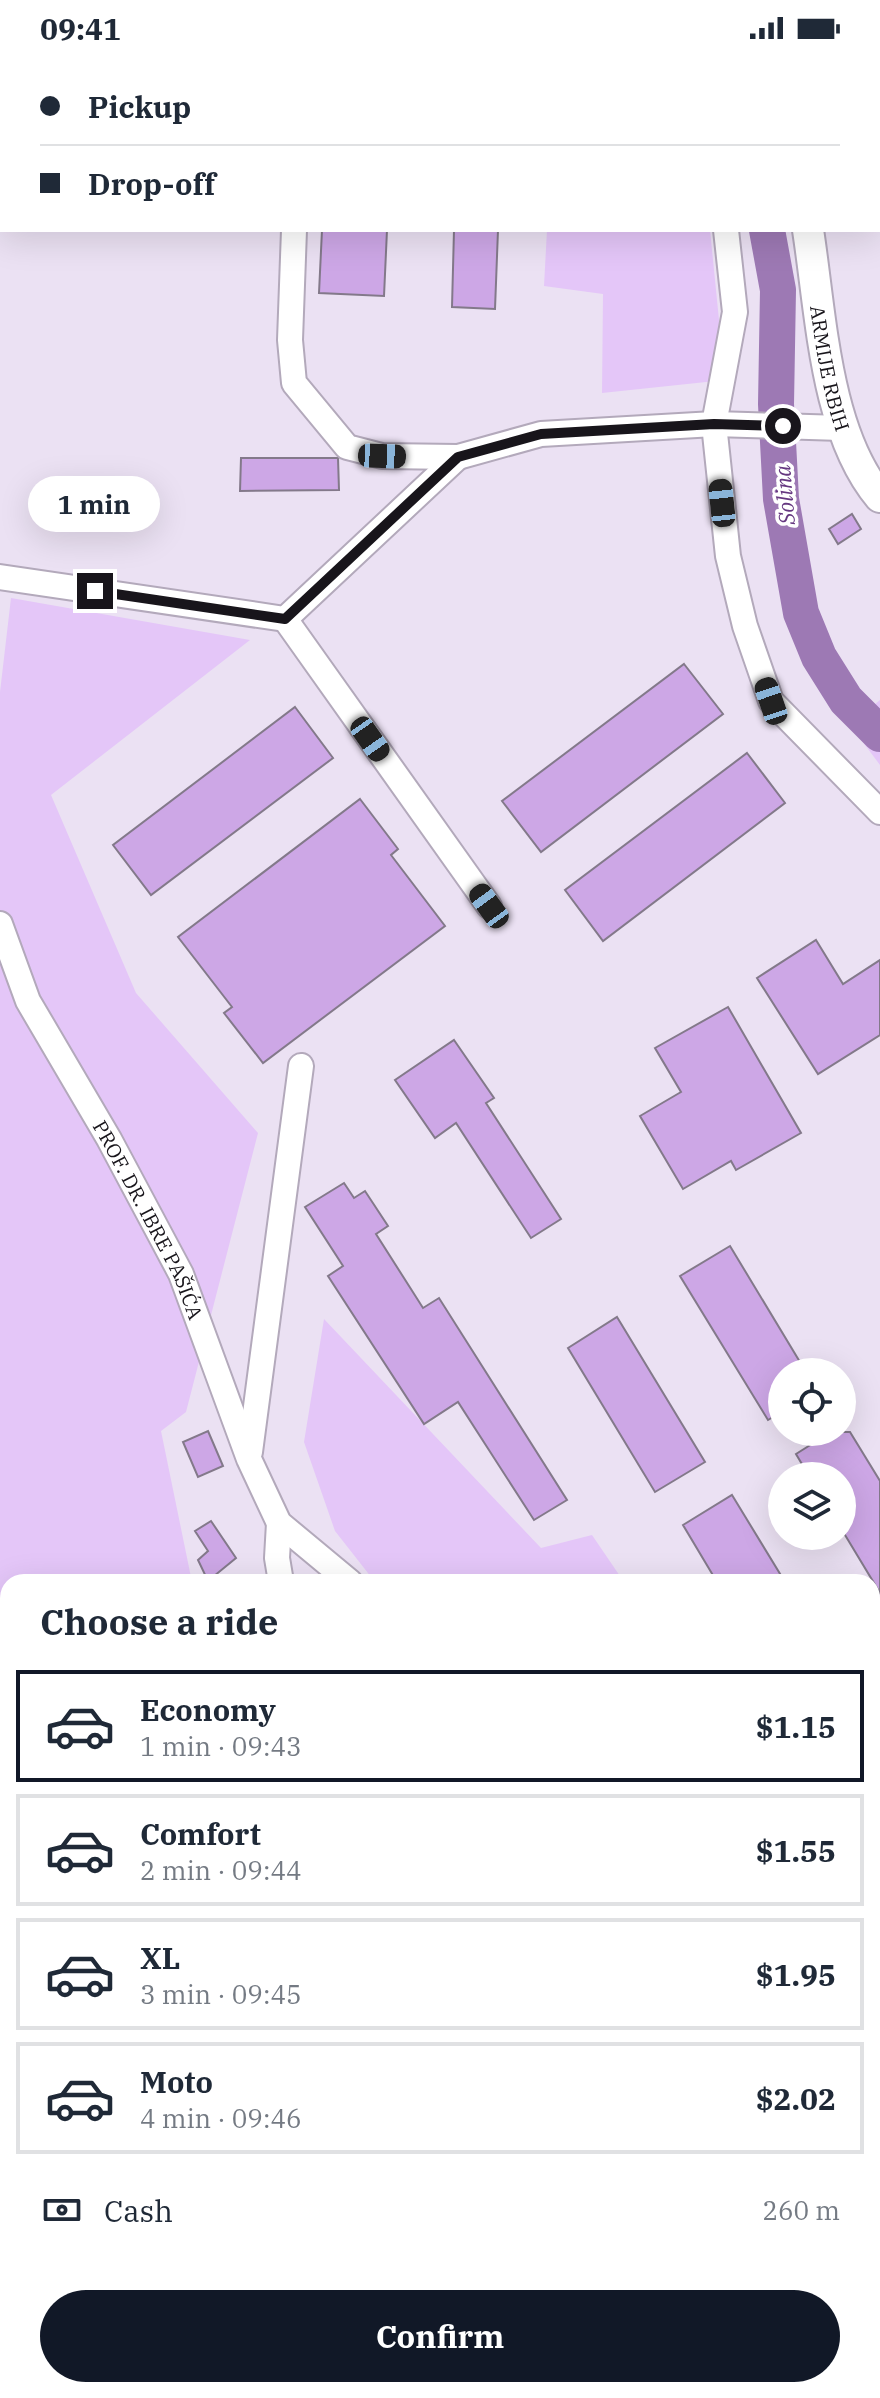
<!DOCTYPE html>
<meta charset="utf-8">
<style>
body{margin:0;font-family:"IBM Plex Serif",serif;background:#f6f6f7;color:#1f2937;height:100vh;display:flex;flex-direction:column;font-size:30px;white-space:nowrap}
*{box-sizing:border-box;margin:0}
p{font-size:26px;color:#747a83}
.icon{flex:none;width:44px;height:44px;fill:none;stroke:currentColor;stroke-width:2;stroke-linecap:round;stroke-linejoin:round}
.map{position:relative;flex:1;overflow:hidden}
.drawer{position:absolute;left:0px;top:1518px;width:880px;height:824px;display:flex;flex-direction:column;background:#fff;border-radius:24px 24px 0 0;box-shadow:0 8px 32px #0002}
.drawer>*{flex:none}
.banner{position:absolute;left:0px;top:0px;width:880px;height:176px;box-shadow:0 8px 32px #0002;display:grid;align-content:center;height:176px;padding:0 40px;background:#fff}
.buttons{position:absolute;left:768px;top:1302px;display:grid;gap:16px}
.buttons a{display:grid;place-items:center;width:88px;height:88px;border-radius:50%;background:#fff;box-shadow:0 8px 32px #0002;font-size:40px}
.end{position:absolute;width:36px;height:36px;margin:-18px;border:10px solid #18151b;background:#fff;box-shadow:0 0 0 4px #fff}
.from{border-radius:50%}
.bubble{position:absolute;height:56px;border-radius:28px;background:#fff;box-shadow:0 8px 32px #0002;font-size:26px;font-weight:700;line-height:56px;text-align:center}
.car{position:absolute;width:24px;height:48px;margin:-24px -12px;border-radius:10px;box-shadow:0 0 6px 2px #0007;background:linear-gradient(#222 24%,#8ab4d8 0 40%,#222 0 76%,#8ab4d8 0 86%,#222 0)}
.banner b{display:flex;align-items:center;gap:28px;height:76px;font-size:30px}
.banner b+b{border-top:2px solid #e0e1e3}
.banner i{width:20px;height:20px;background:#1f2937}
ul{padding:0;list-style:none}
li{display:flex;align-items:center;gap:24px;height:112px;margin:0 16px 12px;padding:0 24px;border:4px solid #e0e1e3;border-radius:0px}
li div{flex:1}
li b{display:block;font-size:30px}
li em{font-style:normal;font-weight:700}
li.on{border-color:#111827}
li>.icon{width:72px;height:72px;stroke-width:1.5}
h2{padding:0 40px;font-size:36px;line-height:96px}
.pay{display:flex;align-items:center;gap:20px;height:88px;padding:0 40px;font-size:30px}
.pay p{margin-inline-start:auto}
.cta{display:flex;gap:16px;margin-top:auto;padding:16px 40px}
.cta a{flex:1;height:92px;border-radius:48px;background:#111827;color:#fff;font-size:32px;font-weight:700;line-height:92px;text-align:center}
.status{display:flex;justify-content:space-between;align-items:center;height:56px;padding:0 40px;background:#fff;direction:ltr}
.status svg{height:22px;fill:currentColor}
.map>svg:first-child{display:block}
.green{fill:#e4c6f8}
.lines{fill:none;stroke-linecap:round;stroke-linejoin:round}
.river{stroke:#9d79b4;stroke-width:36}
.building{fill:#cda7e6;stroke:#83798a;stroke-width:2}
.minor-casing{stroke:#b3a9bb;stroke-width:28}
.major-casing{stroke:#b3a9bb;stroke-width:34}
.minor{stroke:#fff;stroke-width:24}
.major{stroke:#fff;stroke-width:30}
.route{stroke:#18151b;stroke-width:10}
.labels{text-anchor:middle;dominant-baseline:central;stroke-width:7;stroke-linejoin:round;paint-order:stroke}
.street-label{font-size:20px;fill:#18151b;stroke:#fff}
.water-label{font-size:22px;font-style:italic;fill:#653780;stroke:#fff}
</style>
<div class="status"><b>09:41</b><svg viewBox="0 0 49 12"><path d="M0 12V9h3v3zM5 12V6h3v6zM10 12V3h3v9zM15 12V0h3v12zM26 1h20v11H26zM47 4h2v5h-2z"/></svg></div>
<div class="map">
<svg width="880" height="2342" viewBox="0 0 880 2342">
<rect width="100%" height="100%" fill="#ebe1f3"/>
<path class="green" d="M547,174H710L725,324L602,337L603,238L544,230Z
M11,542L250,584L51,739L136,937L258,1077L186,1356L161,1375L192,1526H8V1556L0,1557V636Z
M880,644V709L850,669Z
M324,1263L541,1492L592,1479L624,1526H375L335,1475L304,1386Z
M872,1893L880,1904V2268L872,2270Z
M0,2073L8,2081V2334H336L342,2342H0Z"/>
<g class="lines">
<path class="river" d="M720,0L722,2
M767,174L778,234L776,348L781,443L801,557L819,601L846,644L880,678"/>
</g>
<path class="building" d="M322,174H387L384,240L319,237Z
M454,174H498L495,253L452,251Z
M241,402H338L339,434L240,435Z
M852,458L861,473L838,488L829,473Z
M684,608L723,658L541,796L502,745Z
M295,651L333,702L151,839L113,789Z
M747,697L785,747L603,885L565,834Z
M360,743L398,793L391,799L445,870L263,1007L224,957L232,951L178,881Z
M816,884L843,928L880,904V979L818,1018L757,922Z
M728,951L801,1077L736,1114L731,1105L683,1133L640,1060L681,1036L655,992Z
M454,984L494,1042L486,1047L561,1163L531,1182L456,1067L435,1082L395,1024Z
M344,1127L354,1142L365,1135L388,1170L376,1178L423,1252L439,1242L567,1444L534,1464L458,1346L424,1368L328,1220L343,1210L305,1151Z
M730,1190L806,1316H782V1356L768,1364L680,1220Z
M617,1261L705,1406L655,1436L568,1292Z
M208,1375L223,1410L198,1421L183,1386Z
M831,1376H850L880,1425V1537L842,1474V1420H809L796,1398Z
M732,1439L785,1526H717L683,1469Z
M211,1465L236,1502L208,1525L198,1504L208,1495L195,1475Z"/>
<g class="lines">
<g class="minor-casing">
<g id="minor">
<path d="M670,0L671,2"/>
<path d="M23,2L24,0"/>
<path d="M303,2V0"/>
<path d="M0,150L2,133"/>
<path d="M294,174L290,284L294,327L347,391L382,400L458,401L541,378L714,368L841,372"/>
<path d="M726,174L735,256L714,368L728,500L745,570L771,645L880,756"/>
<path d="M0,521L285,563L458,401"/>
<path d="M285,563L489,850"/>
<path id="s1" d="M0,868L28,945L109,1083L181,1218L249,1403L279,1467L350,1526"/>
<path d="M250,1396L301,1010"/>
<path d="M279,1467L277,1502L281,1526"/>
<path d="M0,1619L8,1661"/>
<path d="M872,1683L880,1695"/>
<path d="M872,1839L880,1852"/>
<path d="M3,1950L8,1943"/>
<path d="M0,2073L8,2081"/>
<path d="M872,2291L880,2289"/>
<path d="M336,2334L342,2342"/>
<path d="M551,2334L552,2342"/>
<path d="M703,2342L728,2334"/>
</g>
</g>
<g class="major-casing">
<g id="major">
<path d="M776,0L777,2"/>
<path id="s2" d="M808,174C821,257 825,376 880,441"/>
</g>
</g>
<use href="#minor" class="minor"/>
<use href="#major" class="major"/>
</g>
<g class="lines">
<path class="route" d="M95,535L285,563L458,401L541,378L714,368L783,370"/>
</g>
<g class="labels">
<g class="street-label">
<text stroke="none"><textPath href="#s2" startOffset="140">ARMIJE RBIH</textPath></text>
<text stroke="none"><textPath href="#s1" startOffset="332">PROF. DR. IBRE PAŠIĆA</textPath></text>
</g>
<g class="water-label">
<text transform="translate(784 439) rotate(-95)">Solina</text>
</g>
</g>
</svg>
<div class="buttons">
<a><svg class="icon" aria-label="locate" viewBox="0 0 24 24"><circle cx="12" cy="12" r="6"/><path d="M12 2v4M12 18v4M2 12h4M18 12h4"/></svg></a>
<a><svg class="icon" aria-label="layers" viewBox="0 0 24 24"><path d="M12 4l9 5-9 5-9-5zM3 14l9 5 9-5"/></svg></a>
</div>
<i class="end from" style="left:783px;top:370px"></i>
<i class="end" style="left:95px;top:535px"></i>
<div class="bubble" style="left:28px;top:420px;width:132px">1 min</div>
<i class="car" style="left:382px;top:400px;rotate:92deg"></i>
<i class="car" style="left:722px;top:447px;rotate:354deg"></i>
<i class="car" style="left:771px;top:645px;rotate:341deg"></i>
<i class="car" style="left:370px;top:683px;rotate:145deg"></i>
<i class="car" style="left:489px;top:850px;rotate:324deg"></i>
<div class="banner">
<b><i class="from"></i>Pickup</b>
<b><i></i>Drop-off</b>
</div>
<section class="drawer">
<h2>Choose a ride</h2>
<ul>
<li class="on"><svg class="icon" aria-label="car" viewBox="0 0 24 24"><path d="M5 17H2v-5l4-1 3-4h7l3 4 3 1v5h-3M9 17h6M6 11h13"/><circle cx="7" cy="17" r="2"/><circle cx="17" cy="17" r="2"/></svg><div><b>Economy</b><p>1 min · 09:43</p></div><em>$1.15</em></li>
<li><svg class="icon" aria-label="car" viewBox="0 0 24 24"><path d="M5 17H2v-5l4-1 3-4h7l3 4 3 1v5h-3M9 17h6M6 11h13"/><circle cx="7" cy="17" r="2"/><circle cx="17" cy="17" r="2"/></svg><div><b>Comfort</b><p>2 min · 09:44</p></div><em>$1.55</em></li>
<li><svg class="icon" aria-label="car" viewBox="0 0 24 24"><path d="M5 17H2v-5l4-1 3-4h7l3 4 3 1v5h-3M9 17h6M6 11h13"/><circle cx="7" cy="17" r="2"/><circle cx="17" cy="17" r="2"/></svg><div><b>XL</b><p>3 min · 09:45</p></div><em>$1.95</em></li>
<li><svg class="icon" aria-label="car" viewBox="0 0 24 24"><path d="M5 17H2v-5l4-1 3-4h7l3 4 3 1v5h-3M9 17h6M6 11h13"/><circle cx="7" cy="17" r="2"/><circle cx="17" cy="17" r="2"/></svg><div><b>Moto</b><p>4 min · 09:46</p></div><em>$2.02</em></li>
</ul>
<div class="pay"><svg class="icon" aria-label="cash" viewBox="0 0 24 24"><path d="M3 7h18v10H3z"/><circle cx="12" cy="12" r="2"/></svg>Cash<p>260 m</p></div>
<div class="cta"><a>Confirm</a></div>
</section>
</div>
